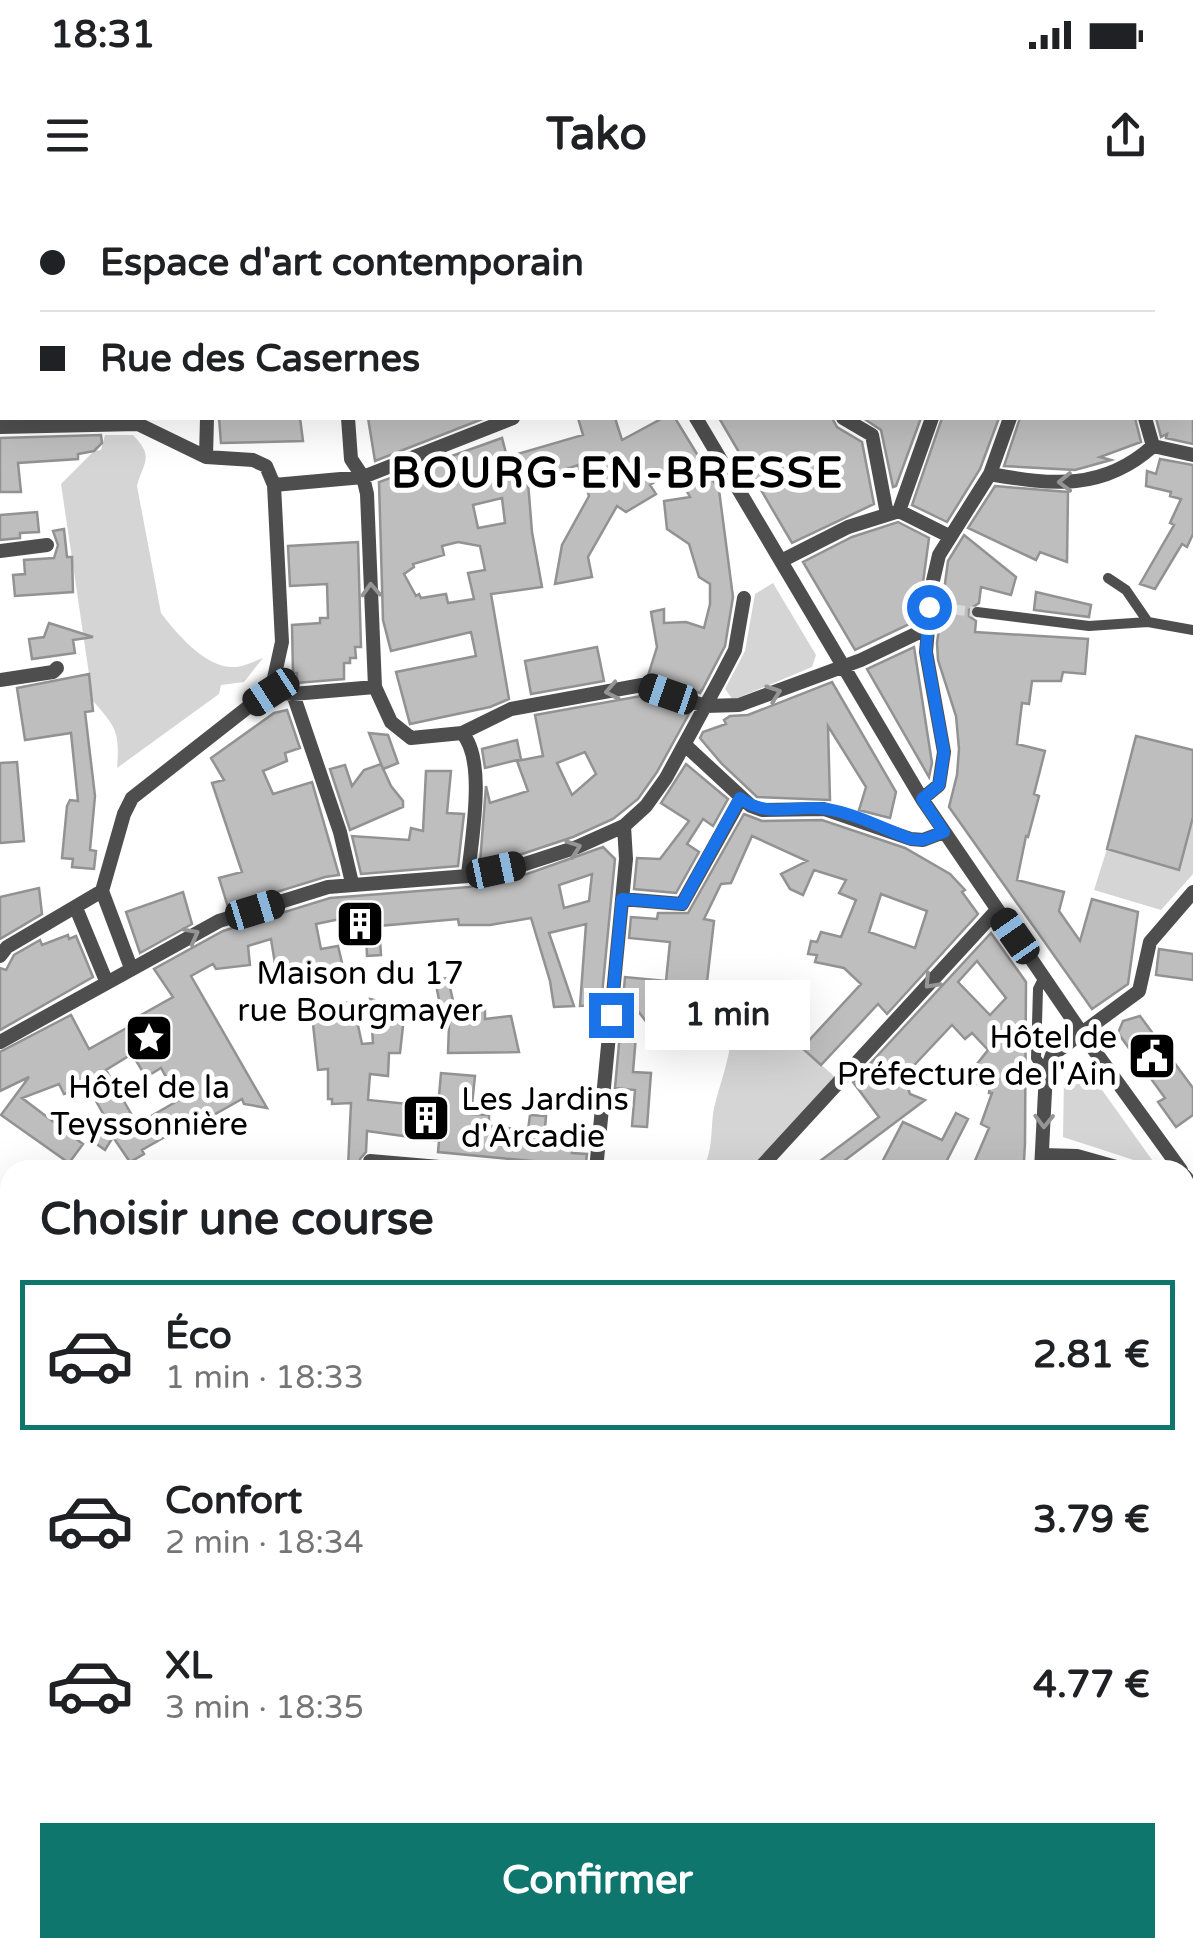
<!DOCTYPE html>
<html lang="fr">
<meta charset="utf-8">
<style>
body{margin:0;font-family:"Varela Round",sans-serif;background:#f2f2f2;color:#202124;height:100vh;display:flex;flex-direction:column;font-size:38px;white-space:nowrap}
*{box-sizing:border-box;margin:0}
p{font-size:32px;color:#757577}
.icon{flex:none;width:55px;height:55px;fill:none;stroke:currentColor;stroke-width:2;stroke-linecap:round;stroke-linejoin:round}
.map{position:relative;flex:1;overflow:hidden}
.drawer{position:absolute;left:0px;top:960px;width:1195px;height:798px;display:flex;flex-direction:column;background:#fff;border-radius:30px 30px 0 0;box-shadow:0 10px 40px #0002}
.drawer>*{flex:none}
.guide{position:absolute;left:0px;top:0px;width:1195px;height:220px;box-shadow:0 10px 40px #0002;display:grid;align-content:center;height:220px;padding:0 40px;background:#fff}
.end{position:absolute;width:45px;height:45px;margin:-22px;border:12px solid #1a73e8;background:#fff;box-shadow:0 0 0 5px #fff}
.from{border-radius:50%}
.bubble{position:absolute;height:70px;border-radius:0px;background:#fff;box-shadow:0 10px 40px #0002;font-size:32px;font-weight:700;line-height:70px;text-align:center}
.car{position:absolute;width:30px;height:60px;margin:-30px -15px;border-radius:12px;box-shadow:0 0 8px 2px #0007;background:linear-gradient(#222 24%,#8ab4d8 0 40%,#222 0 76%,#8ab4d8 0 86%,#222 0)}
.guide b{display:flex;align-items:center;gap:35px;height:95px;font-size:38px}
.guide b+b{border-top:2px solid #e0e0e0}
.guide i{width:25px;height:25px;background:#202124}
ul{padding:0;list-style:none}
li{display:flex;align-items:center;gap:30px;height:150px;margin:0 20px 15px;padding:0 20px;border:5px solid transparent;border-radius:0px}
li div{flex:1}
li b{display:block;font-size:38px}
li em{font-style:normal;font-weight:700}
li.on{border-color:#0f766e}
li>.icon{width:90px;height:90px;stroke-width:1.5}
h2{padding:0 40px;font-size:45px;line-height:120px}
.cta{display:flex;gap:20px;margin-top:auto;padding:20px 40px}
.cta a{flex:1;height:115px;border-radius:0px;background:#0f766e;color:#fff;font-size:40px;font-weight:700;line-height:115px;text-align:center}
.status{display:flex;justify-content:space-between;align-items:center;height:70px;padding:0 50px;background:#fff;direction:ltr}
.status svg{height:28px;fill:currentColor}
header{display:flex;justify-content:space-between;align-items:center;height:130px;padding:0 40px;background:#fff;font-size:45px;font-weight:700}
.map>svg:first-child{display:block}
.green{fill:#d5d5d5}
.building{fill:#bebebe;stroke:#929292;stroke-width:2.5;fill-rule:evenodd}
.lines{fill:none;stroke-linecap:round;stroke-linejoin:round}
.pedestrian-tunnel{stroke:#d9d9d9;stroke-width:10;stroke-dasharray:10 5;stroke-linecap:butt}
.pedestrian{stroke:#4e4e4e;stroke-width:10}
.minor{stroke:#4e4e4e;stroke-width:14}
.secondary{stroke:#1b1b1b;stroke-width:20}
.primary{stroke:#000;stroke-width:22}
.oneway{stroke:#959595}
.route{stroke:#1a73e8;stroke-width:12}
.labels{text-anchor:middle;dominant-baseline:central;stroke-width:10;stroke-linejoin:round;paint-order:stroke}
.poi-label{font-size:32px;fill:#000;stroke:#fff}
.district-label{font-size:42px;font-weight:bold;letter-spacing:2.5px;fill:#000;stroke:#fff}
</style>
<div class="status"><b>18:31</b><svg viewBox="0 0 49 12"><path d="M0 12V9h3v3zM5 12V6h3v6zM10 12V3h3v9zM15 12V0h3v12zM26 1h20v11H26zM47 4h2v5h-2z"/></svg></div>
<header><svg class="icon" aria-label="menu" viewBox="0 0 24 24"><path d="M4 6h16M4 12h16M4 18h16"/></svg>Tako<svg class="icon" aria-label="share" viewBox="0 0 24 24"><path d="M12 15V3M7 8l5-5 5 5M5 13v7h14v-7"/></svg></header>
<div class="map">
<svg width="1193" height="1756" viewBox="0 0 1193 1756">
<rect width="100%" height="100%" fill="#fff"/>
<path class="green" d="M105,235H133C155,257 143,263 137,286L161,413C176,433 204,466 231,467C242,468 252,462 263,458L244,482L221,485L219,494L117,568C120,532 116,527 93,501L61,284L94,251L101,250Z
M773,383L816,455L812,467L733,500L725,489L745,451L755,394Z
M1193,617V674L1161,710L1094,690L1107,649L1179,669Z
M747,808L759,809L835,877L750,970H702C714,950 710,930 714,908C720,883 729,862 731,837L744,838Z
M1087,869L1155,964L1152,966L1063,937L1064,877Z"/>
<path class="building" d="M219,218H300L303,241L221,243Z
M368,218H485L375,261Z
M578,218H615L622,240L663,218H675L719,290L733,397L725,446L702,490L700,493L648,476L657,447L651,412L664,409V423L686,422L704,428L710,404V384L699,377L689,344L667,329L664,301L690,297L674,269L650,285L656,294L626,312L617,306L588,357L592,377L555,384L562,345L589,296L578,265L528,282L532,332L542,387L491,394L509,499L490,507L410,524L396,472L476,456L471,432L391,451L383,420L379,282L502,238L507,257L583,235ZM502,298L505,323L478,328L473,305ZM458,342L480,346L485,370L468,373L474,399L448,403L446,394L421,398L419,394L416,396L404,374L414,367L413,364L444,355L442,346Z
M719,218H832L837,227L862,242L874,304L792,343Z
M863,218H921L896,286L893,287L881,230Z
M942,218H999L980,269L947,322L912,305Z
M1020,218H1135L1141,242L1100,257L1111,260L1075,270L1004,266Z
M1156,218H1193V244L1166,238L1167,234L1161,237Z
M101,235L102,243L94,251L78,254V259L18,263L21,292H0V238Z
M1160,259L1193,265V334L1187,347L1182,344L1155,389L1140,384L1174,325L1170,323L1181,299L1170,296L1171,292L1146,286L1147,271L1156,274Z
M995,286L1068,292L1067,362L1040,352L1036,360L968,328Z
M37,312L39,332L20,333V338L0,340V315Z
M898,322L929,338L918,420L855,450L803,362L852,337Z
M64,329L67,357H72L73,392L15,396L13,375L25,374L24,360L54,358L58,345L53,331Z
M964,335L1016,377L1011,395L981,387L979,403L969,410V416L976,421L975,432L1088,439L1085,474L1063,472L1061,481H1032L1029,504L1022,503L1017,544L1045,551L1034,594L1039,596L1028,637L1026,636L1017,680L1064,692L1059,711L1080,741L1092,699L1138,712L1128,784L1092,809L949,607L957,575L959,549L956,516L938,460L937,443L948,361Z
M358,342L361,447H355L356,458H350V463H344V479L297,483V473H293L292,425L320,423V418H328L327,384L290,386L288,346Z
M1036,392L1091,405L1089,417L1034,410Z
M49,423L93,437L73,440L75,453L32,459L29,439L44,437Z
M597,447L604,481L531,494L525,461Z
M914,447L932,563L929,577L867,469Z
M89,474L93,511L85,512L95,596L90,650L96,651L94,669L72,667L73,659L62,658L67,606L70,600L78,601L71,533L25,540L17,488Z
M832,482L896,592L890,618L859,610L866,587L828,526L830,600L757,597L722,564L700,538L703,532L726,524L724,520L730,516L748,515Z
M641,496L690,512L657,572L638,599L613,619L573,637L522,654L480,663L486,586L490,603L528,591L517,561L543,556L535,515ZM585,552L596,574L572,595L557,563Z
M287,510L300,548L285,553L287,561L263,571L273,594L312,582L339,675L325,677L228,707L219,678L242,672L212,583L224,580L211,558L274,513Z
M369,533L388,535L398,563L383,569Z
M1136,536L1193,550V617L1179,670L1107,649Z
M517,540L521,559L485,568L482,549Z
M17,562L24,641L0,643V563Z
M381,564L391,586L403,601V607L350,630L330,569L345,565L352,586L364,570Z
M686,564L728,599L713,626L703,619L687,644L699,652L676,693L634,689L637,658L660,659L689,621L661,603Z
M426,571H451L447,613L464,614L458,666L361,674L352,636L409,640L411,628L423,631Z
M744,614L762,621L822,620L905,648L950,674L965,690L962,692L978,714L887,814L878,804L821,865L802,848L861,784L844,768L815,762L817,755L808,754L811,741L817,742L821,732L841,737L856,700L839,693L846,680L814,670L803,695L790,689L781,674L807,661L752,636L731,683L721,684L704,719L714,721L707,782L749,785L747,808L714,805L711,838L654,832L638,811L633,872L651,873L647,927L632,926L635,890L615,888L625,777L666,781L670,742L629,738L631,717L657,719L658,713H688ZM881,694L927,711L915,748L869,732Z
M603,647L615,659L601,805L580,806L586,724L549,733L574,806L554,807L550,781L531,718L490,725H459L458,719L379,726L381,755L367,756L366,734H343L340,719L316,724L321,749L338,746L343,767L278,782L271,739L248,746L250,765L216,769L213,764L191,776L267,908L244,904L242,899L201,922L198,918L142,950L144,954L130,962L113,937L105,950L88,938L110,926L88,887L64,894L59,884L22,898L83,944L69,963L1,915L29,877L0,891V852L71,815L89,849L139,821L134,819L173,797L154,769L223,731L330,698L469,687L527,674ZM592,674L589,701L564,708L559,685ZM132,854L146,877L161,868L179,900L137,924L106,870Z
M39,688L42,714L0,739V697Z
M183,692L192,724L140,753L126,712Z
M991,733L1026,782L1025,943L1024,961L1020,970H971L989,928L981,924L992,893H989L990,884H961L988,850L972,833L965,839L952,825L904,876L910,894L925,900L832,970H808L879,917L853,882ZM977,761L1006,798L990,815L958,782Z
M68,735L69,739L76,736L93,777L0,830V768L6,770L14,755L40,740L42,745Z
M1159,749L1193,754V780L1156,775Z
M448,778L455,810L485,808V819L511,816L519,852L448,853L449,825L444,824L435,780Z
M370,799L405,808L400,853H389L388,876L370,874L368,900L438,907L441,873L475,876L471,914L489,915V926L528,930L530,915L546,916L545,929L574,932L572,953L587,954L585,970L542,965V962L438,952L439,941L367,931L366,952L360,959L362,968L348,967L351,903L332,904V899H328V869L318,870L311,806L353,802L362,844L373,843Z
M1140,816L1193,888V915L1176,927L1158,902L1165,898L1118,833L1123,821Z
M956,913L968,919L942,970H878L903,922L942,940Z"/>
<g class="lines">
<path class="pedestrian-tunnel" d="M834,0L835,2
M940,408L977,412"/>
<path class="pedestrian" d="M1011,0L1014,2
M712,2L719,0
M1108,378L1126,390L1148,422
M977,412L1089,426L1148,422L1193,430
M1044,777L1038,789L1036,858L1046,872
M1185,1268L1193,1274"/>
<path class="minor" d="M338,0V2
M459,0L460,2
M574,0L575,2
M641,0L642,2
M695,0L696,2
M1119,2L1121,0
M0,81H2
M1192,170H1193
M348,218L351,259L363,277L367,294L375,487L391,522L411,538L462,533L511,509L642,485L705,506L739,505L861,460L926,429
M696,218L922,599L1081,832L1181,970
M843,218L872,235L887,314
M0,227L138,224L206,257L253,260L266,266L274,285L282,442L271,492
M1153,246L1193,255
M206,257L207,218
M990,274C1052,285 1103,291 1153,246L1145,218
M274,285L363,277L513,218
M899,311L932,218
M0,351L47,345
M781,361L848,327L899,311L949,336
M0,480L53,472L57,468
M293,494L340,632L352,683
M462,533C487,560 471,641 468,676
M685,545L751,606L762,610L824,609L911,639L923,640L944,632
M922,599L939,585L944,552L926,452L932,385L939,355L990,274L1010,218
M102,691L131,768
M622,699L682,704L741,598
M76,708L107,783
M0,756L7,747L102,691L124,614L132,598L252,504L271,492L293,494L375,487
M0,842L219,721L328,687L468,676L525,664L577,647L624,626L646,606L666,578L721,477L735,450L744,398
M1043,955L1077,956L1127,970
M370,961L474,970
M596,970L626,659L624,626
M758,970L997,710
M1041,970L1046,872L1052,855L1139,791L1150,742L1193,692
M1185,976L1193,987
M362,1748V1756
M748,1748V1756
M213,1753L222,1751L247,1756
M618,1756L619,1748"/>
<path class="secondary" d="M30,2L31,0
M0,57L2,52"/>
<path class="primary" d="M0,1086L10,1092
M1185,1307L1193,1296
M1074,1748V1756
M1025,1756V1748"/>
</g>
<defs><path id="oneway-chevron" d="M-2-3.5L2.5 0L-2 3.5" fill="none" stroke-width="1.6" stroke-linecap="round" stroke-linejoin="round" transform="scale(2.5)"/></defs>
<g class="oneway">
<use href="#oneway-chevron" transform="translate(1065 282) rotate(179)"/>
<use href="#oneway-chevron" transform="translate(371 390) rotate(-93)"/>
<use href="#oneway-chevron" transform="translate(612 491) rotate(169)"/>
<use href="#oneway-chevron" transform="translate(774 493) rotate(-20)"/>
<use href="#oneway-chevron" transform="translate(574 648) rotate(-20)"/>
<use href="#oneway-chevron" transform="translate(192 735) rotate(-28)"/>
<use href="#oneway-chevron" transform="translate(931 782) rotate(133)"/>
<use href="#oneway-chevron" transform="translate(1044 921) rotate(91)"/>
</g>
<g class="lines">
<path class="route" d="M611,815L622,699L682,704L740,598C767,619 796,604 827,609C856,614 884,629 911,639L923,640L944,632L922,599L939,585L944,552L926,452L929,407"/>
</g>
<defs>
<g id="building-square" transform="scale(2.5)"><rect x="-9" y="-9" width="18" height="18" rx="4" fill="#000" stroke="#fff"/><path d="M-4-6H4V6H1V3H-1V6H-4ZM-2.5-4.3h1.7v1.8h-1.7ZM.8-4.3h1.7v1.8H.8ZM-2.5-1h1.7V.8h-1.7ZM.8-1h1.7V.8H.8Z" fill="#fff"/></g>
<g id="sight-square" transform="scale(2.5)"><rect x="-9" y="-9" width="18" height="18" rx="4" fill="#000" stroke="#fff"/><path d="M0-6L1.8-2.2L6-1.7L2.9 1.2L3.7 5.4L0 3.3L-3.7 5.4L-2.9 1.2L-6-1.7L-1.8-2.2Z" fill="#fff"/></g>
<g id="civic-square" transform="scale(2.5)"><rect x="-9" y="-9" width="18" height="18" rx="4" fill="#000" stroke="#fff"/><path d="M-.6-6.5H3V-4.5H.6V-3L4-1V1h2V6H-6V1h2V-1L-.6-3ZM-1.2 2.5V6h2.4V2.5Z" fill="#fff"/></g>
</defs>
<g fill-rule="evenodd">
<use href="#building-square" x="360" y="724"/>
<use href="#sight-square" x="149" y="838"/>
<use href="#civic-square" x="1152" y="856"/>
<use href="#building-square" x="426" y="918"/>
</g>
<g class="labels">
<g class="poi-label">
<text x="360" y="774">Maison du 17<tspan x="360" dy="37">rue Bourgmayer</tspan></text>
<text x="1117" y="838" text-anchor="end">Hôtel de<tspan x="1117" dy="37">Préfecture de l'Ain</tspan></text>
<text x="149" y="888">Hôtel de la<tspan x="149" dy="37">Teyssonnière</tspan></text>
<text x="461" y="900" text-anchor="start">Les Jardins<tspan x="461" dy="37">d'Arcadie</tspan></text>
</g>
<g class="district-label">
<text x="618" y="273">BOURG-EN-BRESSE</text>
</g>
</g>
</svg>
<i class="end from" style="left:929px;top:407px"></i>
<i class="end" style="left:611px;top:815px"></i>
<div class="bubble" style="left:645px;top:780px;width:165px">1 min</div>
<i class="car" style="left:271px;top:492px;rotate:237deg"></i>
<i class="car" style="left:668px;top:494px;rotate:289deg"></i>
<i class="car" style="left:496px;top:670px;rotate:78deg"></i>
<i class="car" style="left:255px;top:710px;rotate:73deg"></i>
<i class="car" style="left:1015px;top:736px;rotate:325deg"></i>
<div class="guide">
<b><i class="from"></i>Espace d'art contemporain</b>
<b><i></i>Rue des Casernes</b>
</div>
<section class="drawer">
<h2>Choisir une course</h2>
<ul>
<li class="on"><svg class="icon" aria-label="car" viewBox="0 0 24 24"><path d="M5 17H2v-5l4-1 3-4h7l3 4 3 1v5h-3M9 17h6M6 11h13"/><circle cx="7" cy="17" r="2"/><circle cx="17" cy="17" r="2"/></svg><div><b>Éco</b><p>1 min · 18:33</p></div><em>2.81 €</em></li>
<li><svg class="icon" aria-label="car" viewBox="0 0 24 24"><path d="M5 17H2v-5l4-1 3-4h7l3 4 3 1v5h-3M9 17h6M6 11h13"/><circle cx="7" cy="17" r="2"/><circle cx="17" cy="17" r="2"/></svg><div><b>Confort</b><p>2 min · 18:34</p></div><em>3.79 €</em></li>
<li><svg class="icon" aria-label="car" viewBox="0 0 24 24"><path d="M5 17H2v-5l4-1 3-4h7l3 4 3 1v5h-3M9 17h6M6 11h13"/><circle cx="7" cy="17" r="2"/><circle cx="17" cy="17" r="2"/></svg><div><b>XL</b><p>3 min · 18:35</p></div><em>4.77 €</em></li>
</ul>
<div class="cta"><a>Confirmer</a></div>
</section>
</div>
